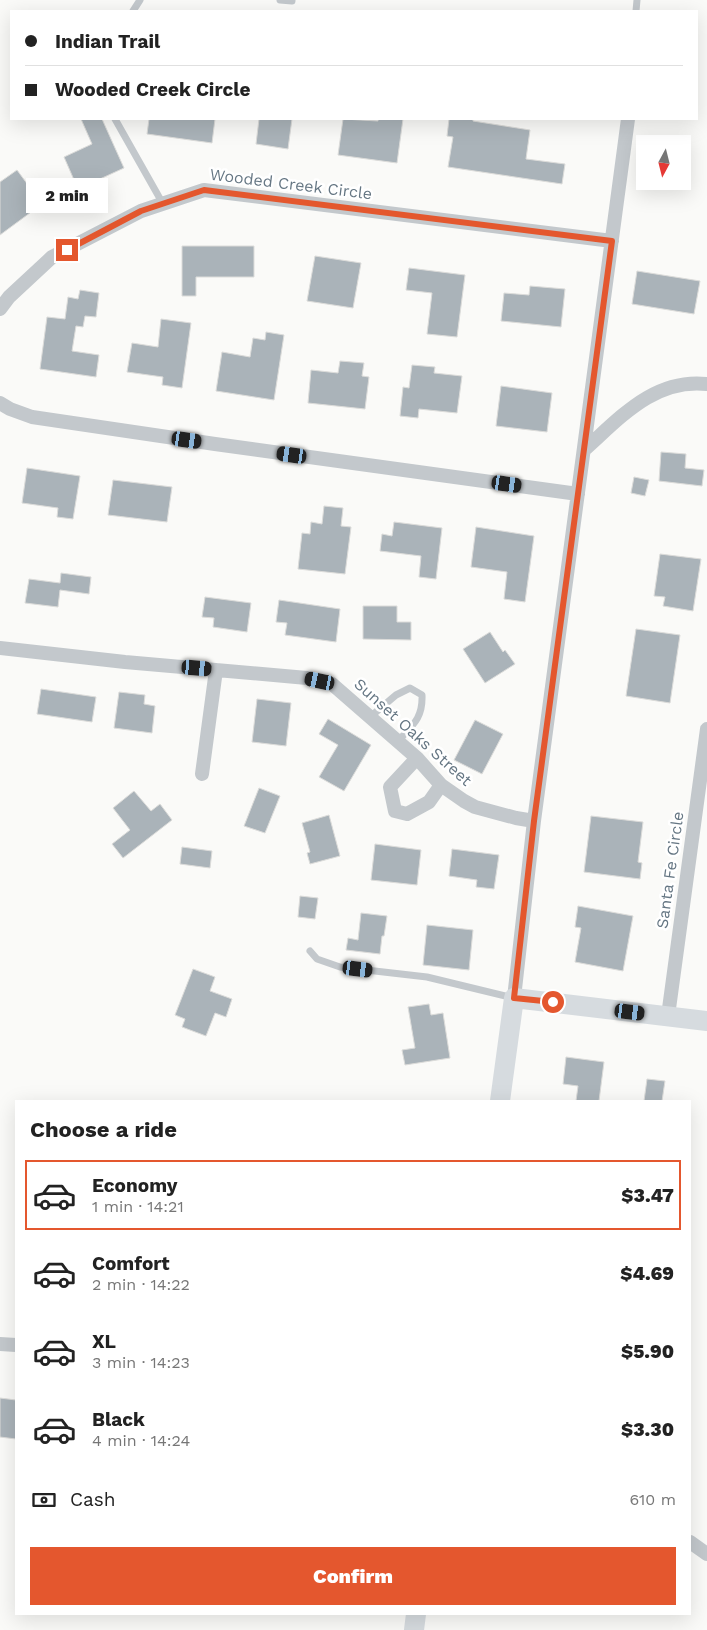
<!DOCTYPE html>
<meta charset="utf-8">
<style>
body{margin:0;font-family:"Work Sans",sans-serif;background:#f6f6f6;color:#222;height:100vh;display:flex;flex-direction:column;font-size:19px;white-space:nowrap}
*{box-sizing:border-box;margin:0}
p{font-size:16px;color:#767676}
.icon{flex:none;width:28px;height:28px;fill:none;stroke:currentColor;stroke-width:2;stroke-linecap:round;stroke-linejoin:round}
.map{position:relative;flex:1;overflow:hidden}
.sheet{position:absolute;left:15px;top:1100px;width:676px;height:515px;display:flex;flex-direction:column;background:#fff;border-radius:0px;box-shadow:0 5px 20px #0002}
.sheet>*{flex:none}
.banner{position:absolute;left:10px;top:10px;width:688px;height:110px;border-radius:0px;box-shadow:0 5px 20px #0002;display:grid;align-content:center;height:110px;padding:0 15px;background:#fff}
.needle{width:32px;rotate:187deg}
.controls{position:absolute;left:636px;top:135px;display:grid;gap:10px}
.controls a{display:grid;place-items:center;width:55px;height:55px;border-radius:0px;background:#fff;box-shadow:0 5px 20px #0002;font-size:25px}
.end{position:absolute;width:22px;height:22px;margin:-11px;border:6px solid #e4572e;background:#fff;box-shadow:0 0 0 2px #fff}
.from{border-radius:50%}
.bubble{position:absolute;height:35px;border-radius:0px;background:#fff;box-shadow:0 5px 20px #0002;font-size:16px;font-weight:800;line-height:35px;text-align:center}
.car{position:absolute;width:15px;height:30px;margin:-15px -8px;border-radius:6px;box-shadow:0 0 4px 1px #0007;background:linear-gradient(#222 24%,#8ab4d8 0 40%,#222 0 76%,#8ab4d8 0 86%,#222 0)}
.banner b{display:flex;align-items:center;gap:18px;height:48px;font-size:19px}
.banner b+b{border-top:1px solid #e0e0e0}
.banner i{width:12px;height:12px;background:#222}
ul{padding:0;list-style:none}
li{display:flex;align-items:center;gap:15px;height:70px;margin:0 10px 8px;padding:0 5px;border:2px solid transparent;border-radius:0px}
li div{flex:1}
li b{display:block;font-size:19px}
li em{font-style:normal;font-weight:800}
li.on{border-color:#e4572e}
li>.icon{width:45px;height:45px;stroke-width:1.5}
h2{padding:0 15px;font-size:22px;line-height:60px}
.pay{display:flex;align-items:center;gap:12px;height:55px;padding:0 15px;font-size:19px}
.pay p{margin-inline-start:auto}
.primary-button{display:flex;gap:10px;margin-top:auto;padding:10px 15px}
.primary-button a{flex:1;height:58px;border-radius:0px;background:#e4572e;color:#fff;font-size:20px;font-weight:800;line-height:58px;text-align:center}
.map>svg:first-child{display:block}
.building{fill:#aab3b9;stroke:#dcdcda}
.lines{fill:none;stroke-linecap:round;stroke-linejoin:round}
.lane{stroke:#c3c8cc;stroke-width:7}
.street{stroke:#c3c8cc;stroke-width:14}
.secondary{stroke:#d6dbdf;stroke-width:20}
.route{stroke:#e4572e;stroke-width:6}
.labels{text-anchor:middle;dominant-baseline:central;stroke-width:5;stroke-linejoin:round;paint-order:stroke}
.street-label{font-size:16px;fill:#657683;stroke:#fff}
</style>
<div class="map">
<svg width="707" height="1630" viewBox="0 0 707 1630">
<rect width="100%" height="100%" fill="#fafaf8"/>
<path class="building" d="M81,119H102L124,168L78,189L64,157L92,144Z
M149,119H215L212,143L147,134Z
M259,119H292L288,149L256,144Z
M343,119L378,121V119H403L397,163L338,155Z
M449,119H473V121L530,130L526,159L565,164L562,184L448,167L453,137L447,136Z
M17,170L42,204L0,235V182Z
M182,246H254V277H196V296H182Z
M315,256L361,263L353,308L307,301Z
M409,268L465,275L457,337L427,334L432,293L406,290Z
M637,271L700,281L694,314L632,304Z
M530,286L565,289L561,327L501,321L504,293L529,295Z
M80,290L99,293L96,317L85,316L83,327L76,326L72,351L99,355L96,377L40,369L47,317L65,319L68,297L78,299Z
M161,319L191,323L182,388L162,385L163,377L127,372L132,343L158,347Z
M266,332L284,335L274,400L216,391L222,352L250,357L253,338L265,340Z
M340,361L364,363L362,376L369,377L365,409L308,403L311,370L338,373Z
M412,365L435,367L434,373L462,376L457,413L419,409L418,418L400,416L403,387L409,388Z
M501,386L552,393L547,432L496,426Z
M661,452L686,454L685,468L704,470L702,486L659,481Z
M27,468L80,476L73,519L57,517L58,508L22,503Z
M634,477L649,480L645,496L631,493Z
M113,480L172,487L167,522L108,515Z
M324,506L343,508L341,526L351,527L345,574L298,569L302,533L310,534L311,522L322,524Z
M394,522L442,528L436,579L419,577L421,556L380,551L382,534L392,536Z
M476,527L534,536L525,602L504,599L507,572L471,567Z
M660,554L701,559L693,611L663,606L665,597L654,596Z
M61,573L91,577L89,594L60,590L58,607L25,603L29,579L60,583Z
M205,597L251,603L247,632L213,627L214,618L202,617Z
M279,600L340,609L336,642L285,635L287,623L276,622Z
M363,606H397V622H411V640L363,639Z
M636,629L680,635L670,703L626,696Z
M490,632L503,652L505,650L515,664L485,683L463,649Z
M41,689L96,697L92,722L37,714Z
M119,692L145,695L144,704L155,706L152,733L114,728Z
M257,699L291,703L286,746L252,742Z
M328,719L371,745L344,791L319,777L338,745L319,734Z
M475,720L503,734L482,774L454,760Z
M259,788L280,796L265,833L244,826Z
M134,791L151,811L160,804L172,820L123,858L112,844L130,830L113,808Z
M329,815L340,856L310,864L307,853L310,852L302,823Z
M591,816L643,822L638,862L642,863L640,879L584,872Z
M375,844L421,850L417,885L371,880Z
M182,847L212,851L210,868L180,864Z
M452,849L499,855L494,889L476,887L477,880L449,876Z
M300,896L318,898L315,919L298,917Z
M578,906L633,916L623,971L575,962L581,928L575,927Z
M361,913L387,916L384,936H382L380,954L346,950L348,938L358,940Z
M427,925L473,930L469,970L423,965Z
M193,969L215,977L210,991L232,999L226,1017L215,1013L206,1036L182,1027L185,1019L175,1015Z
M429,1004L431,1015L443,1013L450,1058L405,1065L402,1050L415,1048L408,1007Z
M566,1057L604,1062L599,1101H576L578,1086L563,1084Z
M647,1079L665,1081L662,1101H644Z
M0,1398L16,1400V1439L0,1437Z"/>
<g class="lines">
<path class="lane" d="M280,0L292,1
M133,11L140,0
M636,11L637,0
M115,119L163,204
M370,717L396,695L410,688L422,695C423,718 413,725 398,741
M310,951L317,959L340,967L427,977L514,998"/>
<path class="street" d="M0,309L9,297L52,257L141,211L204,190L612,241
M0,403L10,409L32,417L215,444L578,494
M584,450C620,418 654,378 707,384
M0,648L125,662L307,678L332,684L417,758L441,785L464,801L475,807L516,818L534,821
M417,758L390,787L395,811L407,814L429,802L441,785
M202,774L216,670
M514,998L534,821L628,119
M668,1016L707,729
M0,1344L16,1345
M690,1542L707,1554"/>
<path class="secondary" d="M500,1101L514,998L707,1021
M414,1630L416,1614"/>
</g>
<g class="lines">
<path class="route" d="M67,250L141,211L204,190L612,241L534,821L514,998L553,1002"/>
</g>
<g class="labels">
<g class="street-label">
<text transform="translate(291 184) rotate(7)">Wooded Creek Circle</text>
<text transform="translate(413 732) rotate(42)">Sunset Oaks Street</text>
<text transform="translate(670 870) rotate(-82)">Santa Fe Circle</text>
</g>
</g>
</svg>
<div class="controls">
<a><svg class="needle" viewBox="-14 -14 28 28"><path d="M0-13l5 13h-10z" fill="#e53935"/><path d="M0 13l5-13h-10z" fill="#767676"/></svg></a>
</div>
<i class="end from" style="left:553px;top:1002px"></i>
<i class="end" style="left:67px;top:250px"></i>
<div class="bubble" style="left:26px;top:178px;width:82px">2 min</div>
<i class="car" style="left:187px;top:440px;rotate:98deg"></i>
<i class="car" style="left:292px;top:455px;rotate:278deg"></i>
<i class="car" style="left:507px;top:484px;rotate:98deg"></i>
<i class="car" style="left:197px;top:668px;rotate:95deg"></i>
<i class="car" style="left:320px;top:681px;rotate:282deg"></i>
<i class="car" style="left:358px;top:969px;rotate:97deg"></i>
<i class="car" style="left:630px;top:1012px;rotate:97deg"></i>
<div class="banner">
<b><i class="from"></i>Indian Trail</b>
<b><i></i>Wooded Creek Circle</b>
</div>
<section class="sheet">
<h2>Choose a ride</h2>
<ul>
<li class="on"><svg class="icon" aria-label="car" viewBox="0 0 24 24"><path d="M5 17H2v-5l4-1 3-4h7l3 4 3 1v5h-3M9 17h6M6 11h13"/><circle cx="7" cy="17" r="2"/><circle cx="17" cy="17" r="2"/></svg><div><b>Economy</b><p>1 min · 14:21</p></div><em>$3.47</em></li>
<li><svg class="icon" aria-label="car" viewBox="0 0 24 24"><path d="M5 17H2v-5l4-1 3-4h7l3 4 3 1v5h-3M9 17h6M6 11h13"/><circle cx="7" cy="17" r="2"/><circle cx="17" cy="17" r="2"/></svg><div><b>Comfort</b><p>2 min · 14:22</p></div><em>$4.69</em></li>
<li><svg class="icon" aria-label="car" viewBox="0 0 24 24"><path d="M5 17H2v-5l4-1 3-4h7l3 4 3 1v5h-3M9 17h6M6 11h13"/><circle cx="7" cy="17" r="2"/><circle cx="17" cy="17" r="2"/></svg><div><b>XL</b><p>3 min · 14:23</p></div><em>$5.90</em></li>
<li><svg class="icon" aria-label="car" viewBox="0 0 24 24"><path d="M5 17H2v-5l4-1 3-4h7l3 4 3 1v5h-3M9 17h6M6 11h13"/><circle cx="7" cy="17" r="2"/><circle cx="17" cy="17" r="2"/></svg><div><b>Black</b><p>4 min · 14:24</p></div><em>$3.30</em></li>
</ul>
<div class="pay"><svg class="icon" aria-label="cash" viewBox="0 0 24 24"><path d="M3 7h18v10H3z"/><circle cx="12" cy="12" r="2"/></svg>Cash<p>610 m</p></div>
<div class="primary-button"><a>Confirm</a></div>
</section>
</div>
